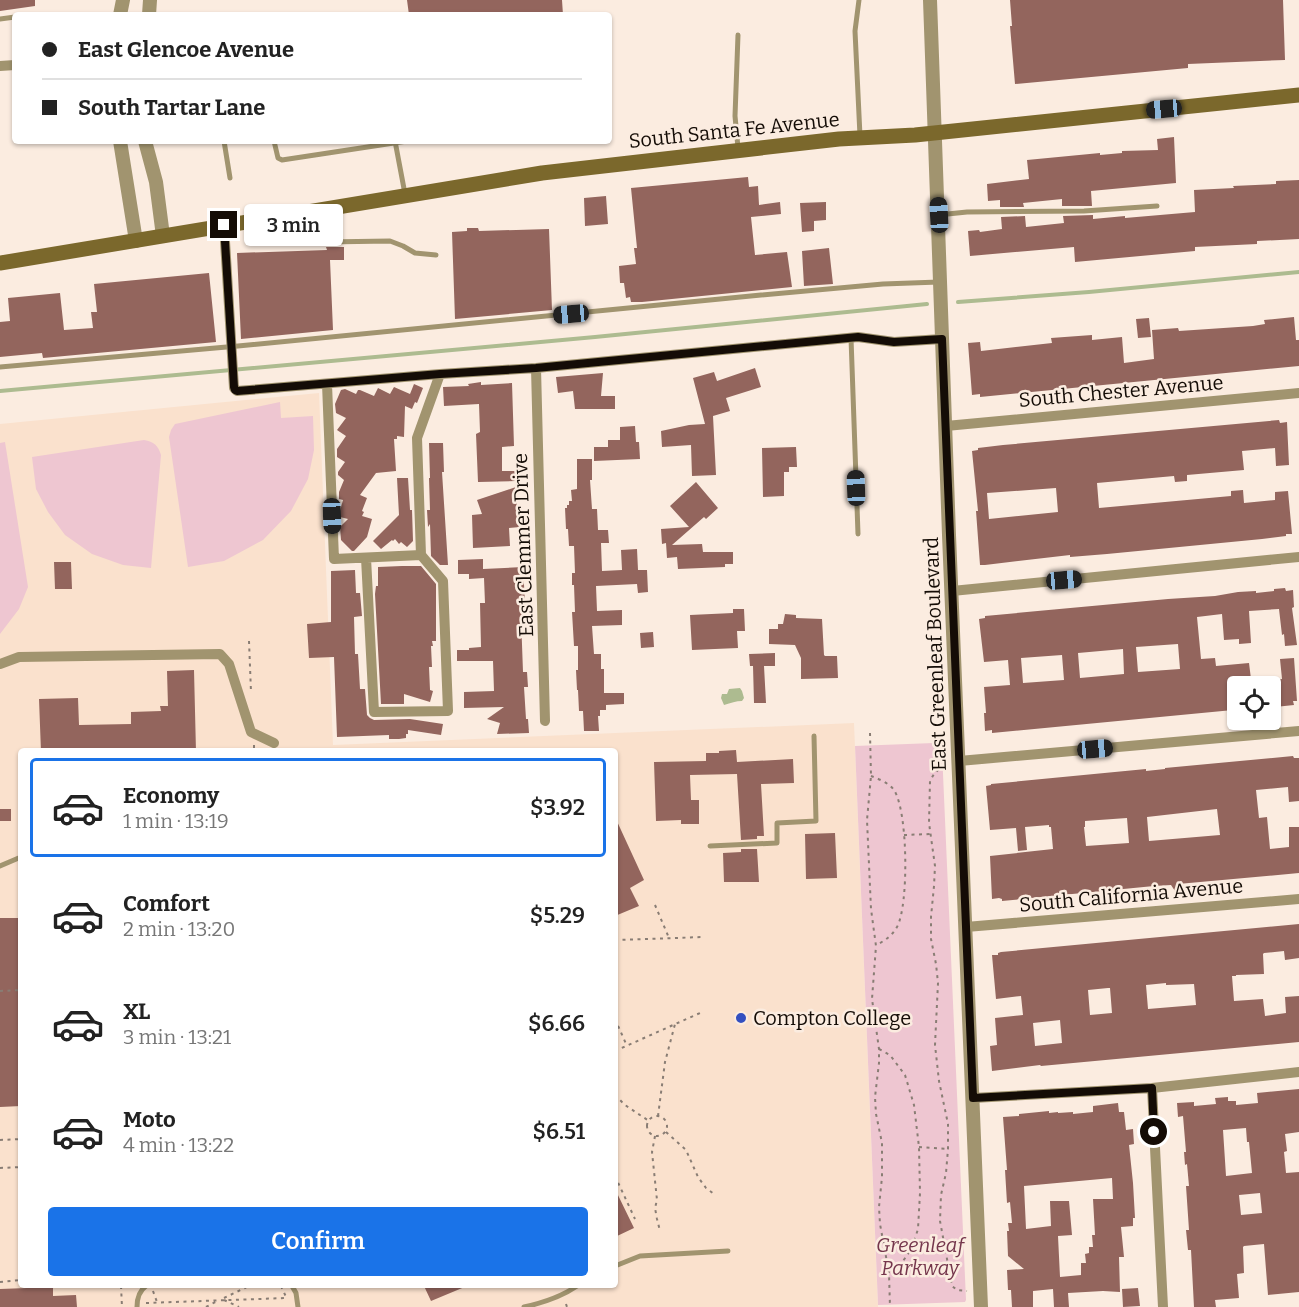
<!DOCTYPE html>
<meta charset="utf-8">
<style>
body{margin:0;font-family:Bitter,serif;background:#f6f6f6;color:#222;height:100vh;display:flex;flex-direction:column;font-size:22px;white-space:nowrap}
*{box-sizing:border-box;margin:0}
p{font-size:20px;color:#767676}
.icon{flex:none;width:33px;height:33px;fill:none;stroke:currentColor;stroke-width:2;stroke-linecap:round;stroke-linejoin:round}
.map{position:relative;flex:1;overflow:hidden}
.details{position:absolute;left:18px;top:748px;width:600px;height:540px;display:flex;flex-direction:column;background:#fff;border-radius:6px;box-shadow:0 2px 4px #0004}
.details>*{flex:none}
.banner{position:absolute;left:12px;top:12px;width:600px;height:132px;border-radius:6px;box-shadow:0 2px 4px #0004;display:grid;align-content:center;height:132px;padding:0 30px;background:#fff}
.controls{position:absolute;left:1227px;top:676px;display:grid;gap:12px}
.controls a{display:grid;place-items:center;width:54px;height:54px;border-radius:6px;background:#fff;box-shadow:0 2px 4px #0004;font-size:30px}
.end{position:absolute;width:27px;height:27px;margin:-14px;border:8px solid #140c06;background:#fff;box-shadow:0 0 0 3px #fff}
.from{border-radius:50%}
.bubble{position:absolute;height:42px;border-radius:6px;background:#fff;box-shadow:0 2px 4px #0004;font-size:20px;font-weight:600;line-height:42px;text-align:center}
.car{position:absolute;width:18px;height:36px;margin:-18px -9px;border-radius:8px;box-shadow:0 0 4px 2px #0007;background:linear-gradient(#222 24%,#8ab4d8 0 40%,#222 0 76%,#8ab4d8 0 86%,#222 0)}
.banner b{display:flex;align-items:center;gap:21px;height:57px;font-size:22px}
.banner b+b{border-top:2px solid #e0e0e0}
.banner i{width:15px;height:15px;background:#222}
ul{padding:10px 0 0;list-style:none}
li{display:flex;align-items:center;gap:18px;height:99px;margin:0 12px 9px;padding:0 18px;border:3px solid transparent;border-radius:6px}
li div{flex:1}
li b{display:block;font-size:22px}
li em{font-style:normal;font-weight:600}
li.selected{border-color:#1a73e8}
li>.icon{width:54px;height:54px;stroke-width:1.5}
.button{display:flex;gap:12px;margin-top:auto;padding:12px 30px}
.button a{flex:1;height:69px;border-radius:6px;background:#1a73e8;color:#fff;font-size:24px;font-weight:600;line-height:69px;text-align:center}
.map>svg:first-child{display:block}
.built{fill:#fae1cd;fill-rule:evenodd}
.green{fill:#eec6d1}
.water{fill:#adbb90}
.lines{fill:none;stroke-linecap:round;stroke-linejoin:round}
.stream{stroke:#adbb90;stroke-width:4}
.building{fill:#93655d;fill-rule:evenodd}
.path{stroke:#897d74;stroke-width:2;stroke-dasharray:3 4.5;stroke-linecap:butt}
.service{stroke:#a1946f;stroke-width:5}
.minor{stroke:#a1946f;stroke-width:10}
.tertiary{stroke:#a1946f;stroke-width:14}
.secondary{stroke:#7b682c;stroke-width:15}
.route{stroke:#140c06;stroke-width:8}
.poi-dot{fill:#334fc0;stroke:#fbece0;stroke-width:2}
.labels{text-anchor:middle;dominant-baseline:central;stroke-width:5;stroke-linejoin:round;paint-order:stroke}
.street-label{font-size:20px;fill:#140c06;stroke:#fbece0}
.poi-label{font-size:20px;fill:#140c06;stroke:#fbece0;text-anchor:start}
.park-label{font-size:20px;font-style:italic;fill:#75364c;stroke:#fbece0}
</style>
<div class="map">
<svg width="1299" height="1307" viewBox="0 0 1299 1307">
<rect width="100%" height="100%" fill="#fbece0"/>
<path class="built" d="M319,393L333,745L854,723L878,1307H0V424ZM21,752H615V1286H21Z"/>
<path class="green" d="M280,402L281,418L313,416L314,450L308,479L291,511L263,540L224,561L188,567L169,437L171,430L175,424Z
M144,440C154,442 158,445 161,455L151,568L123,565L92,554L65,535L48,512L36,489L32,457Z
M5,442L28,587L19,609L0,634V443Z
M934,743L942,751L966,1300L965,1302L878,1305L855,746Z"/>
<path class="water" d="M740,688L742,691L744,698L742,701C736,701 731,703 724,705L721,698L722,694H727L729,689Z"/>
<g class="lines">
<path class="stream" d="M958,302L1089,292L1299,272
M0,391L595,337L927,304"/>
</g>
<path class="building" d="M0,0H35V6L0,11Z
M407,0H562L563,15H409Z
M1010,0H1283L1285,60L1188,64V68L1015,84L1010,26H1012Z
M1174,137L1176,183L1091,191L1092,206H1062V199L1023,203L1024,207H1000V200L988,201L987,184L1029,179L1027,160L1100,153V155L1122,153V151L1158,150L1157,139Z
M748,177L749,187L758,186L759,205L780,202L781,214L751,217L755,255L787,252L792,287L642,302H631L630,297L626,298L624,283H620L619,266L636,264L634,248H637L631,188Z
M1299,180V239L1257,241V244L1195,247V251L1075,262L1074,247L970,256L968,231L979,230L980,232L1002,229L1001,217L1025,216L1026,227L1064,223L1063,216L1093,215V219L1125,216V218L1195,212L1194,190L1234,188L1233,186L1276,184V181Z
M606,196L608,224L585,226L584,198Z
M826,202V220L814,221V231L802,232L800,203Z
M467,228H478L479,231L549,229L552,310L455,319L452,232L467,231Z
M326,247H344V260H330L333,330L241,339L237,253L327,250Z
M829,248L833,284L804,286L802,251Z
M209,273L216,342L43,358L42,353L0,357V322L10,321L8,298L60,293L64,330L93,328L91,312H97L94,284Z
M1294,317L1296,340H1299V366L980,397V394L972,395L968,343L980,342L981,351L1052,343L1051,338L1092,335V340L1122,337L1124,363L1154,359L1152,330L1178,328L1179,331L1253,326L1265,324L1264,320Z
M1149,318L1151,337L1138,338L1136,319Z
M755,368L761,387L726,398L730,411L713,416L716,475L692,476L691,445L662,447L661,431L689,425L705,424L693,378L714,372L717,381Z
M603,373L601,396H615V409H575L573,391L558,393L556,377Z
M481,382V385L512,383L514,446L502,447V471H515L516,481L478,482L476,434L480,432L479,404L444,406L443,387L469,386L468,384Z
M414,384L423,388L417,403L415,402L412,409L405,406L404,437L397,436V439H394L396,471L376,473L360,495L367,498L362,511L364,512L362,516L372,519L367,537L354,551H352L341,540L340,527L348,519L340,517V511L343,500L339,499V492L344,480L338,475V472L345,462L337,457V449L346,436L337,430L346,418L336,413L335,404L341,390L345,389L356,394L358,390H360L374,396L378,388L390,394L394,387L410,394Z
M1279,420L1280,423L1287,422L1289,465L1276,466L1275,448L1242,451L1244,470L1187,475V481L1175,482L1174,476L1097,483L1099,508L1231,496V491L1243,490L1244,503L1275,500V492L1288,491L1292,534H1286V536L1262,539L1107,554L1070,557V555L985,565H980L976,511H978L972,451L978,450V448L1003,445ZM1056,488L1058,512L989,519L987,493Z
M635,426L636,442H639L640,459L594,461V447H608V440H620V427Z
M429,443H443L444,472H442L448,565H440L431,556L430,524L428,527L427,510H430L429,478H430Z
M796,447L797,467H789V472H784V496L763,497L762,448Z
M577,459H592V480H590L592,509H597L598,530H608L609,543H601L602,571L622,570L621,550L637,549L638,570H647L648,592L638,593L637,584L596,586L597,611L622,610V625L592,626L594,654H601V669H604V693H624V704L606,705V710H600V716H598L599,731H584L583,711H579L578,690H577L576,670H578V646H574L572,612H575L574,585H572V573H575L574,546H569L568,529H566L565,508H567V505H569V501H572L571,490L577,489Z
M397,478H408L410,510H412L413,541L407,547L401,542L399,544L395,539L393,541L392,540L381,549L373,541L399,515Z
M696,482L718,508L706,519L704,517L672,545L702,544L703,552H733V564H725V567L678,569L677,557L667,558L666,543L662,544L661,529L689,527L670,506Z
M516,487L517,513H520V527L509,528L510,546L473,548L472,515L482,514L477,500Z
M483,559V569L523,567L525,602H530V617H521L523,672H527L528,687H524L526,719H528L529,733L497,734L500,723L487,719L504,707L464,708V692L494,691L493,661H457V650H469V648L481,647L480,603H485L484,578L469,579V574H458V560Z
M54,562H71L72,589H55Z
M402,566H421L436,584V641H432L433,646H431L432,667H429L430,690L433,691L430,702L404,694V704H381L375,594L376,586H378V567Z
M355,570L356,593H360L362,616L354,617L355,654H358L360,689H365L367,715L370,718L374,720L410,719L443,724L441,735L408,730V734H406V738L399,739H389V735L337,737L334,657L309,658L307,624L331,622V571Z
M1285,588L1286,591L1293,590L1294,607L1292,608L1297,645L1285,646L1284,634L1282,635L1279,609L1249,611L1251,643L1239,644V639L1224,640L1222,614L1197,617L1201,659L1215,658L1216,666L1249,663L1252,687H1238V708H1233V710L992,733V730L985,731L984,713H986L984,687L1010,685L1008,660L984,662L979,619L985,618V616L1168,599L1215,596L1238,592L1256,591V593L1274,591V589ZM1178,644L1180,669L1138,672L1136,647ZM1123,649L1124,674L1080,678L1078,653ZM1062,655L1064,680L1023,683L1021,658Z
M733,609H744L745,631H737L738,648L692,650L690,615L733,613Z
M785,614L796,615V618L822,619L824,655L825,656H837L838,678L801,679V658L795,645L769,644V629H778V624H783Z
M653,632L654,647L641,648L640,633Z
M775,653V666H764L766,703H754L753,666H750L749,654Z
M1294,658L1297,701H1293L1294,705L1275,707L1273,680L1282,679L1280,659Z
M194,670L196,752H41L39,699L78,698L79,725L131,724V712L161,711L160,706H168L167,671Z
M736,750L737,762L793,759L794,783L761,784L764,836H757V839L741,840L737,774L690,775L691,800H699V824H681V820L656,821L654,762L706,761V753H719V751Z
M1293,756L1294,758H1299V801L1289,802L1288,787L1256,790L1259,818L1267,817L1270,849L1289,847V827H1299V873L1178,884L1175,891L1171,885L1154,886L1002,901V899L999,898L992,899L990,856L1053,849L1051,827H1049V825L1025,827L1027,850L1018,851L1016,828L990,830L986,786L991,785V784L1146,769V771L1165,769V768ZM1217,809L1220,835L1149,841L1147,817ZM1127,818L1129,843L1086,846L1084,827H1085V821Z
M0,809H11V821H0Z
M615,817L644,880L630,888L639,906L615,916Z
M835,833L837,878L806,879L805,834Z
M741,849H757L759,882H724L723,853L741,852Z
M0,918H21V1106L0,1107Z
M1299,924V958L1285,960L1284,951L1264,953L1263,954L1264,974L1236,975V976H1232L1234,1001L1263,999L1265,1016L1286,1013L1285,997L1299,996V1042L1041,1066L1040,1065L992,1071L990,1046L997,1045L995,1018L1023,1015L1021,996L996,999L992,955H998V953L1001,952ZM1166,983V985L1194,984L1196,1005L1148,1009L1146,985ZM1108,988H1110L1112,1013L1090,1015L1088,990ZM1060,1020L1062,1043L1035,1046L1033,1023Z
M1299,1089V1132L1285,1134L1287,1151L1284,1152L1286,1173L1299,1172V1292L1268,1295L1264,1244L1244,1246L1243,1247L1244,1273L1237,1274L1239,1298L1215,1300L1216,1307H1194L1191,1250H1188L1186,1230H1189L1186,1186H1189L1187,1164L1185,1165L1184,1152H1186L1183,1116L1178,1117L1177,1103L1194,1102V1106L1216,1104L1215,1098L1228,1097V1101H1236V1105L1258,1103L1257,1093ZM1246,1128L1247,1142H1249L1252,1173L1226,1176L1223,1130ZM1260,1193L1262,1213L1241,1215L1239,1195Z
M1118,1103L1119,1112H1124L1126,1130L1133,1129L1134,1144L1129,1145L1133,1183L1135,1218H1133V1226L1121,1227L1124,1257H1119L1120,1292L1103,1291L1068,1293L1069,1307H1054L1053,1289L1033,1291V1307H1012L1011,1290H1008L1007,1270L1024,1269L1008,1256L1007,1231H1009L1008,1223H1012L1010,1202L1007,1203L1005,1170H1007L1003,1117L1019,1116V1114L1049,1111V1113L1058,1112V1113L1073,1112V1114L1093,1112V1106ZM1112,1178L1113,1199H1093L1095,1235H1092L1093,1247H1089V1253L1085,1254L1086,1263H1081V1275L1060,1277L1058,1236L1072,1235L1069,1201H1050L1051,1226L1026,1229L1024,1186Z
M615,1189L634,1228L615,1237Z
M424,1286H467L431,1301Z
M53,1287V1296L76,1295L77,1307H0V1289Z
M1138,1288L1140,1306L1123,1307L1122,1289Z"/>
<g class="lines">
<path class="path" d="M249,641L251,692
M870,733L871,776L867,820L871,909L876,946L872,999L879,1049V1063L875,1097L876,1114L882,1143V1177L879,1207L880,1224L889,1273L890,1307
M254,745V752
M944,764L934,774L930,781L929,823L935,866L934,886L931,917V939L936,964L938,983L935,1045L939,1081L948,1124V1149L946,1173L941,1195L940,1221L952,1286L957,1290L967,1291
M871,776C879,779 889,783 894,790C908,811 909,905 897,927C892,936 885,940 877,945
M904,835L930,834
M655,905L669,938
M615,940L704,937
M0,991L21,990
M615,1019L627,1046
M879,1049L890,1055L905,1075L914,1105L919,1147L920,1193L918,1229L912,1248L901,1264L889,1273
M615,1051L700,1013
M615,1095L625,1105L649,1121
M658,1116L665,1062L675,1024
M647 1126a10 10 0 1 1 20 0a10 10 0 1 1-20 0Z
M666,1132L686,1150L698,1177L706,1188L714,1194
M655,1136L652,1152L657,1200L655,1208L657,1219L660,1231
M0,1140L21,1139
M19,1140L21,1247
M919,1147L948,1149
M0,1168L21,1167
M615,1176L635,1219
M0,1282L21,1280
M121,1286L122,1307
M281,1286L287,1299
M153,1291L157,1302
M224,1298L249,1286
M224,1300L239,1307
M146,1303L286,1298
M566,1304L567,1307
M206,1307L219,1300"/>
<path class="service" d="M859,0L855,31L860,136
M0,19L15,17
M224,141L230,178
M274,141L278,158L282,160L407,141
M395,141L405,194
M738,148L735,116L738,35
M311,213L315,236L325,242L390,241L403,246L415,253L436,255
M938,215L967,212L1084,211L1157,206
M851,338L858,534
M0,367L238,346L761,295L883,284L939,282
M710,846L777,843V823L816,821L814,736
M0,866L21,857
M615,1266L640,1256L728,1251
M292,1286L296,1293L298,1307
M137,1307C137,1298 139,1291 146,1286
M524,1307C542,1303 561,1297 577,1286"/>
<path class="minor" d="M0,66L15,65
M224,225L234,388L237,391L440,374L536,368L858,337L894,342L942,339
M536,368L545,721
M327,384L334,559L421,555L417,438L440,374
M946,426L1299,393
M366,558L374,712L448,711L443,581L421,555
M952,591L1299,557
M0,664L19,657L220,654L229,664L251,732L274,743
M959,761L1299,731
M966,927L1299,899
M1152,1088L1163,1307
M973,1098L1152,1088L1299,1072"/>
<path class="tertiary" d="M930,0L949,535L981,1307
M120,15L123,0
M149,15L150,0
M120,141L136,241
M145,141L156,182L163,236"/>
<path class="secondary" d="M0,263L542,173L839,139L915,135L1299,95"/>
</g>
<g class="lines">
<path class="route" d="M224,225L234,387L235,390L237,391L440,374L536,368L858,337L894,342L942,339L973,1098L1152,1088L1154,1132"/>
</g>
<circle class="poi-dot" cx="741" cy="1018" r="6"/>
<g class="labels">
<g class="street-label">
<text transform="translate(734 130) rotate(-6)">South Santa Fe Avenue</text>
<text transform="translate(1121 391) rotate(-5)">South Chester Avenue</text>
<text transform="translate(523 545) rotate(-92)">East Clemmer Drive</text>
<text transform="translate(935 654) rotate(-92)">East Greenleaf Boulevard</text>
<text transform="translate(1131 895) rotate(-5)">South California Avenue</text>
</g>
<g class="poi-label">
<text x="753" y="1018">Compton College</text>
</g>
<g class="park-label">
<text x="920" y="1245">Greenleaf<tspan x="920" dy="23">Parkway</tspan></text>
</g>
</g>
</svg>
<div class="controls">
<a><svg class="icon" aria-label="locate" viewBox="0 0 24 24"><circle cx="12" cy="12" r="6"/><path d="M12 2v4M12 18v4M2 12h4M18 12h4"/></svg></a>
</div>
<i class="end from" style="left:1154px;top:1132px"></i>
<i class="end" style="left:224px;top:225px"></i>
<div class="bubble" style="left:244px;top:204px;width:99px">3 min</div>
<i class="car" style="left:1164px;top:109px;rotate:265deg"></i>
<i class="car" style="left:939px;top:215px;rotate:357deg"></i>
<i class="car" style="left:571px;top:314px;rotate:265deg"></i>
<i class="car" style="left:856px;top:488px;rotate:358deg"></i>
<i class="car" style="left:332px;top:516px;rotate:178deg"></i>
<i class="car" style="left:1064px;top:580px;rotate:85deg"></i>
<i class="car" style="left:1095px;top:749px;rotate:85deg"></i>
<div class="banner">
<b><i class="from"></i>East Glencoe Avenue</b>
<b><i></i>South Tartar Lane</b>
</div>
<section class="details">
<ul>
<li class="selected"><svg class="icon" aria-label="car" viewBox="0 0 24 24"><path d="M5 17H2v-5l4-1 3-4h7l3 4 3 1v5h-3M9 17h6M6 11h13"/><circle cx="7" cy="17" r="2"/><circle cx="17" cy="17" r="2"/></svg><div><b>Economy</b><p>1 min · 13:19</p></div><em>$3.92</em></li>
<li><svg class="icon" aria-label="car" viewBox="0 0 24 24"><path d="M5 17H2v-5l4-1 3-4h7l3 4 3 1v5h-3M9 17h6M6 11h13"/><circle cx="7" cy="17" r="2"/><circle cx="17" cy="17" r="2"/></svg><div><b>Comfort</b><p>2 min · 13:20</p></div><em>$5.29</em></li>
<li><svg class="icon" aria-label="car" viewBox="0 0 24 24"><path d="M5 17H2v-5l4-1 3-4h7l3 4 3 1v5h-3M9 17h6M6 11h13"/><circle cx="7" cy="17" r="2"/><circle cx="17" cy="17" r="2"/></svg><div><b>XL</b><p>3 min · 13:21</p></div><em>$6.66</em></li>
<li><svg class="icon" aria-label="car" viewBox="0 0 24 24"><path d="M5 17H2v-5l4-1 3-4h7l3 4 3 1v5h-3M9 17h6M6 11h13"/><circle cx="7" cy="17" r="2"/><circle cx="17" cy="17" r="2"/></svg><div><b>Moto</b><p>4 min · 13:22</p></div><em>$6.51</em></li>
</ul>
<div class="button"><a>Confirm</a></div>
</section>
</div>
